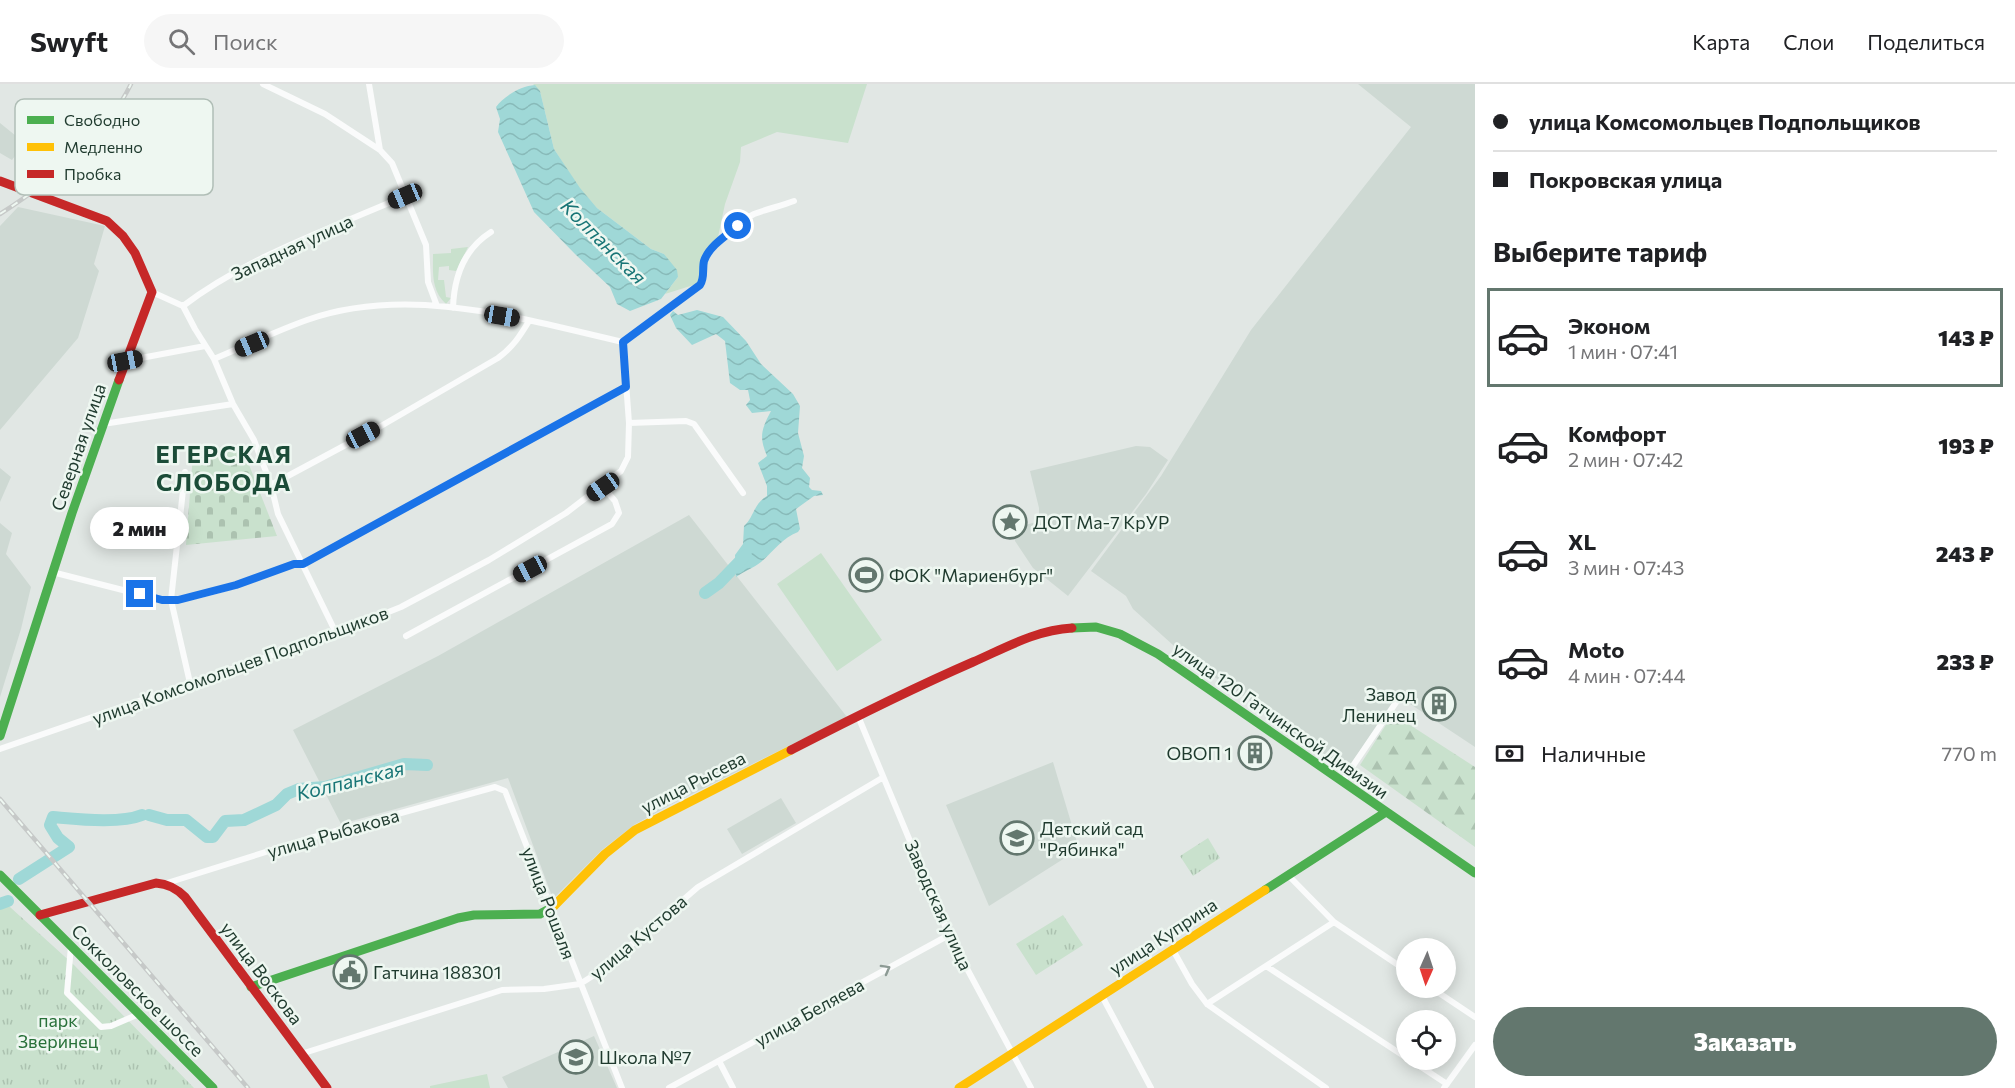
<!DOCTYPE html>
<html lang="ru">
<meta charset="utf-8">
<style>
body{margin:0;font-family:Commissioner,sans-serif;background:#f6f6f6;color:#202124;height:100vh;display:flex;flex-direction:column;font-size:22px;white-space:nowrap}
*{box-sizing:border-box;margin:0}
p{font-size:20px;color:#757577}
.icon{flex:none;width:33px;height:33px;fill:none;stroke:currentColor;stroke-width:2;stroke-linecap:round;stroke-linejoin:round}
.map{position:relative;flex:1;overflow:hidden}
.details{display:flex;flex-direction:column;background:#fff;width:540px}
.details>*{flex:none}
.hud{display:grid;align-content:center;height:132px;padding:0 18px;background:#fff}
.needle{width:39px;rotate:183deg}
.buttons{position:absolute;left:1396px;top:854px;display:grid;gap:12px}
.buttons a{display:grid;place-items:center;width:60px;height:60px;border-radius:50%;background:#fff;box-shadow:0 3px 15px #0003;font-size:30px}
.end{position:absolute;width:27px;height:27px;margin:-14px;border:8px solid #1a73e8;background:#fff;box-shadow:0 0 0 3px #fff}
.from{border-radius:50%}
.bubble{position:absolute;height:42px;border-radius:21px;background:#fff;box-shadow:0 3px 15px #0003;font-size:20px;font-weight:800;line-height:42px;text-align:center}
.car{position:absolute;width:18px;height:36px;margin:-18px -9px;border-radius:8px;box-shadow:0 0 4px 2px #0007;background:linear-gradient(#222 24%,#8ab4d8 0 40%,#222 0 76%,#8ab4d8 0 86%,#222 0)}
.hud b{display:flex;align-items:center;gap:21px;height:57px;font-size:22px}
.hud b+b{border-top:2px solid #e0e0e0}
.hud i{width:15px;height:15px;background:#202124}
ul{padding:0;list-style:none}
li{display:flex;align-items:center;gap:18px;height:99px;margin:0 12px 9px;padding:0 6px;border:3px solid transparent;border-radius:0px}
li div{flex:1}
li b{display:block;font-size:22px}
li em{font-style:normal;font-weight:800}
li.current{border-color:#63776e}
li>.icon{width:54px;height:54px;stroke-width:1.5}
h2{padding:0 18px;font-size:27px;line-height:72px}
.pay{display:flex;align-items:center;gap:15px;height:66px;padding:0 18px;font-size:22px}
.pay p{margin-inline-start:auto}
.primary-button{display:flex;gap:12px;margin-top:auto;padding:12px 18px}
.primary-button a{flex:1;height:69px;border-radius:36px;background:#63776e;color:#fff;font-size:24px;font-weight:800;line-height:69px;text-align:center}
header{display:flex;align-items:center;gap:36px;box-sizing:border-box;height:84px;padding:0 30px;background:#fff;border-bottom:2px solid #e0e0e0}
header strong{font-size:28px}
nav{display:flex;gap:33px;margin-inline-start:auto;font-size:21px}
.search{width:420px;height:54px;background:#f6f6f6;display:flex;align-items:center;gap:15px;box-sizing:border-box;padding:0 21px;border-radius:33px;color:#757577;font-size:22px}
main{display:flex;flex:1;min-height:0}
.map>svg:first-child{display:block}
.built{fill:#ced9d3}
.grass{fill:#c9e1cd}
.forest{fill:url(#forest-firs)}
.cemetery{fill:url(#cemetery-stones)}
.park{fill:url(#park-tufts)}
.water{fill:url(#water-waves)}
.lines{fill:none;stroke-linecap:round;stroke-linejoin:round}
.river{stroke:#9fd8d7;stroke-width:12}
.street{stroke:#fafbfb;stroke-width:6}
.fast{stroke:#4caf50;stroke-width:9}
.slow{stroke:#ffc107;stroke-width:9}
.jam{stroke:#c62828;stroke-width:9}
.rail-casing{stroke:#c6c9c8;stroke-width:4.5}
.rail{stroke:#eef7f1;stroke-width:2;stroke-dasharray:7;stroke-linecap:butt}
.oneway{stroke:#8c9a94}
.route{stroke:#1a73e8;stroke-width:8}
.labels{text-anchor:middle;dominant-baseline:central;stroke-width:5;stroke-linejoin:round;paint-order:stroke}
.street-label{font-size:18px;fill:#1f3a2e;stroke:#eef7f1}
.poi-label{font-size:18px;fill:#1f3a2e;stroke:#eef7f1;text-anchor:start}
.park-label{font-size:18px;fill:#29713a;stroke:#eef7f1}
.water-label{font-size:20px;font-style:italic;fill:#187576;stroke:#eef7f1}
.district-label{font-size:24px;font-weight:bold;letter-spacing:1.5px;fill:#1b4c38;stroke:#eef7f1}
.key{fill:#eef7f1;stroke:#b0beb6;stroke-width:1.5}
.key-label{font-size:16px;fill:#1f3a2e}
</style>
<header>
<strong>Swyft</strong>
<div class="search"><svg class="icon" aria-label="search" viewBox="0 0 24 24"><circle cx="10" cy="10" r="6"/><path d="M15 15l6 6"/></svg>Поиск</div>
<nav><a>Карта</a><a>Слои</a><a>Поделиться</a></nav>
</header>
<main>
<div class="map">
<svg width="1475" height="1004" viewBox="0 0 1475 1004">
<defs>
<pattern id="forest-firs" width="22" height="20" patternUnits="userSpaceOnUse" patternTransform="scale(1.5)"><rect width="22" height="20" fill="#c9e1cd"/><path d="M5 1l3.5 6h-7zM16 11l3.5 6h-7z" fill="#acc2b0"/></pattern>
<pattern id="cemetery-stones" width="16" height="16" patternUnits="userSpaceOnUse" patternTransform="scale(1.5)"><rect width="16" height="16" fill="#c9e1cd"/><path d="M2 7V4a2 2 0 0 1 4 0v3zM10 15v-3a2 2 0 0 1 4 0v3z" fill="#acc2b0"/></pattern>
<pattern id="park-tufts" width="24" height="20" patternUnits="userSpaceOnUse" patternTransform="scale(1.5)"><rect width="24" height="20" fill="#c9e1cd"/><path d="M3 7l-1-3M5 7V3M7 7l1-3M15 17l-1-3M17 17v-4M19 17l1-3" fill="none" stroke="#acc2b0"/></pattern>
<pattern id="water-waves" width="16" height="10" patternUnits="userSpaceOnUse" patternTransform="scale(1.5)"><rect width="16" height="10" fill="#9fd8d7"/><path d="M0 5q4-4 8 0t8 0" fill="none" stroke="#88bab9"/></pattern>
</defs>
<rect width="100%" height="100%" fill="#e1e7e4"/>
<path class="built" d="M1358,0H1475V663L1398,612L1347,685L1295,651L1284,639L1193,579L1133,525L1126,512L1091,487L1161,392L1251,246L1411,43Z
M0,39L21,56L17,61L21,64L12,76L0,69Z
M18,123L105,142L94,180L99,187L78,254L0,346V142Z
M1136,362L1150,363L1168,376L1146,410L1068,512L1033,484L1015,457L1014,444L1036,438L1039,433V424L1030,387Z
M0,384L11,393L0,418Z
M689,431L847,633L670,721L634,741L602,766L553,815L508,694L341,740L293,646L438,572Z
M0,439L12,449L6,470L31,503L21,545L0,613Z
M1053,678L1079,765L989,822L946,721Z
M781,714L796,739L742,770L727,745Z
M594,952L617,1004H508L502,993Z"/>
<path class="grass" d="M533,0H867L848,59L777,48L741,63L740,78L725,120L718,153L704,176L703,198L665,210L678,193L664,170L651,165L597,124L579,104L554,65L540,7Z
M468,163L456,187L449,186V182L439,183L438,196H444L446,213L451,214L446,220C431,206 433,189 433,170L451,169V165Z
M821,469L882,556L837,587L777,500Z
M487,990L490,1004H430V1002Z"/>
<path class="forest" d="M1393,630L1475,683V763L1360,681Z"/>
<path class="cemetery" d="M242,363L277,452L186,461L193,370Z"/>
<path class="park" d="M1208,754L1220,774L1193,792L1180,772Z
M0,814L74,881L194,1004H0Z
M1063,831L1083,861L1036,891L1016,860Z"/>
<path class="water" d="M535,1L540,7L554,65L580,104L597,124L651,165L664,170L677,186L678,193L661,215L630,227L617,220L610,203L575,170L534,128L498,48L500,35L496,23C504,12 521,2 535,1Z
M697,226L723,233L746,257L761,280L793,310L800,322L798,349L804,372L802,384L810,394L809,403L812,406L821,407L823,411L814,412L796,425L800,445L798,448C782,454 774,467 761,478C754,484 744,487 736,493L735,471L743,460L744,442C754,433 754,419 767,412V402L758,379L767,372C759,353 761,346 771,327L752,329L746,321L750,316L748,306H740L730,299L725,257L716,250L692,261L676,244L670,231L673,227L678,231Z"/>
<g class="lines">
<path class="river" d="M705,509L719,499L746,471
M149,731L167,736H186L207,753H213L225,737L244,736L276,721L287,710L299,705L325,703L404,680L427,681
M19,795L69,763L58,754L50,741L53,733C77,735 120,740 142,731
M0,820L8,817"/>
<path class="street" d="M263,0L325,30L380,66L392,79L426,161L428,198L437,222
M369,0L380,66
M152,208L183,222L195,245L214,275L233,320L254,356L271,401L278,430L336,549
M183,222C249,172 330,145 405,112
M453,224C454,193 464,165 491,148
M623,258L700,201C706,193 701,182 706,174C713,161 740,137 754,130C767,125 781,122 794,117
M214,275C245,262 276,247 307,236C409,200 522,235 623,258
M125,277L205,262
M629,339L686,337L694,340L743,409
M103,340L233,320
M185,388L171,516L190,599
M271,401L381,342L498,274C513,263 520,252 529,237
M52,488L162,516C207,515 251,495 294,480H303L626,303
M406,552L612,440L619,429L615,417L603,403
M858,632L949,851L1031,1004
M0,665L336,549L401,523L489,476L566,429L621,387L628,373L629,339L623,258
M1342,698L1397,617
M1288,791L1334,838L1407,887
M167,799L307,755L495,703L505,707L622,1004
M71,862L67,909L101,943L111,942L139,930
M1173,866L1192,900L1207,920L1326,1004
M1266,882L1407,974
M1430,903L1475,933
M1102,912L1151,1004
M1207,920L1334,838
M301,970L502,906L544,905L580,900L602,886L698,803L882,694
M1409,975L1447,1000
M719,977L733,1004
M669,1004L949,851
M1444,1004L1475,961"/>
<path class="fast" d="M1072,544L1096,543L1120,550L1158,570L1475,789
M0,652L72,429L119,296
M0,791L213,1004
M1265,806L1386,728
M251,903L458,834L474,831L540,830L553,823"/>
<path class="slow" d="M553,823L605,770L635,746L791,666
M959,1004L1265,806"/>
<path class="jam" d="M0,97L107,137L123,152L135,169L152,208L119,296
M791,666C851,635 911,605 973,578C1005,564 1036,546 1072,544
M40,831L156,799C168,800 176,804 185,813L327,1004"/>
<g class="rail-casing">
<path id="rail" d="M0,130C50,98 104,55 131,0
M0,715L248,1004"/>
</g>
<use href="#rail" class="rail"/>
</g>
<defs><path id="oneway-chevron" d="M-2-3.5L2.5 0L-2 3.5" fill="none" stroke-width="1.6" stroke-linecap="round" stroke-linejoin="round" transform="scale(1.5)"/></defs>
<use class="oneway" href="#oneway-chevron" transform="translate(886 885) rotate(-29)"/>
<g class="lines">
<path class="route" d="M140,510L162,516H178L236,501L294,480H303L626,303L623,258L700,201C705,194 702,185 704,177C709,162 727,151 738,142"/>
</g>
<defs>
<g id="sight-ring" transform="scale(1.725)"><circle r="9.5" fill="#eef7f1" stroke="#63776e" stroke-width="1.5"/><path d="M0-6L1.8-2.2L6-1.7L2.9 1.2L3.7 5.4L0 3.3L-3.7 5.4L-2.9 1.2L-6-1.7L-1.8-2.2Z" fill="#63776e"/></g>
<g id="stadium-ring" transform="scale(1.725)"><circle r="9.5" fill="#eef7f1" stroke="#63776e" stroke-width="1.5"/><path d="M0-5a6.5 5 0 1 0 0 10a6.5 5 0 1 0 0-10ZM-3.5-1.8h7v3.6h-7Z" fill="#63776e"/></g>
<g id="building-ring" transform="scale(1.725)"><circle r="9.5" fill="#eef7f1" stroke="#63776e" stroke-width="1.5"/><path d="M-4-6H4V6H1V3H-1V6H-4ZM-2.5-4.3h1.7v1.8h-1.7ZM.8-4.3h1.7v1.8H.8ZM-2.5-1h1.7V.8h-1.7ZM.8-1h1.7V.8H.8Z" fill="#63776e"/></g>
<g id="school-ring" transform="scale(1.725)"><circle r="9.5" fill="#eef7f1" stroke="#63776e" stroke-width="1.5"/><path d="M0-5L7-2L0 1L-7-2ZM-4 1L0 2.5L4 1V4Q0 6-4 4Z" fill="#63776e"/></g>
<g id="civic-ring" transform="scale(1.725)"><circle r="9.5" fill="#eef7f1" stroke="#63776e" stroke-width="1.5"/><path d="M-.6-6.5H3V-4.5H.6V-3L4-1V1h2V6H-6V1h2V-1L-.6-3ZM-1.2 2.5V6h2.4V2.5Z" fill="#63776e"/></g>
</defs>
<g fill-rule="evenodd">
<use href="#sight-ring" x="1010" y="438"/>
<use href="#stadium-ring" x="866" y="491"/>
<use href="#building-ring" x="1439" y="620"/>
<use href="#building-ring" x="1255" y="669"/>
<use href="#school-ring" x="1017" y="754"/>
<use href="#civic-ring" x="350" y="888"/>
<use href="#school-ring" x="576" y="973"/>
</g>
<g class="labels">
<g class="street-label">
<text transform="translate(292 163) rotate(-25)">Западная улица</text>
<text transform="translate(78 363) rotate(-71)">Северная улица</text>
<text transform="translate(240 581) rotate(-20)">улица Комсомольцев Подпольщиков</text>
<text transform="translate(1281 636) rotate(35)">улица 120 Гатчинской Дивизии</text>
<text transform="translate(693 698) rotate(-27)">улица Рысева</text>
<text transform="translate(333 749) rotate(-16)">улица Рыбакова</text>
<text transform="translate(549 819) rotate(69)">улица Рошаля</text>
<text transform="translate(939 821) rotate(66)">Заводская улица</text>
<text transform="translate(1163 852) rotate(-33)">улица Куприна</text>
<text transform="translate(638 853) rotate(-40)">улица Кустова</text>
<text transform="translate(262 889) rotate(53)">улица Воскова</text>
<text transform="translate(138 906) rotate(45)">Сокколовское шоссе</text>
<text transform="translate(809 928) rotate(-29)">улица Беляева</text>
</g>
<g class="poi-label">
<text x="1033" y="438">ДОТ Ма-7 КрУР</text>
<text x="889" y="491">ФОК "Мариенбург"</text>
<text x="1416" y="610" text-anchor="end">Завод<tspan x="1416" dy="21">Ленинец</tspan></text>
<text x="1232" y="669" text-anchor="end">ОВОП 1</text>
<text x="1040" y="744">Детский сад<tspan x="1040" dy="21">"Рябинка"</tspan></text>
<text x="373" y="888">Гатчина 188301</text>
<text x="599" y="973">Школа №7</text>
</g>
<g class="park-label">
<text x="58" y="936">парк<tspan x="58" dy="21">Зверинец</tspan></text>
</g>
<g class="water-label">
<text transform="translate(604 157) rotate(45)">Колпанская</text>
<text transform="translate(350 696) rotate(-14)">Колпанская</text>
</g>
<g class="district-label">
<text x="224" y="369">ЕГЕРСКАЯ<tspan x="224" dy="28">СЛОБОДА</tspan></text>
</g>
</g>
<rect x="15" y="15" width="198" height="96" rx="9" class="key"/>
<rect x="27" y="32" width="27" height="8" fill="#4caf50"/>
<rect x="27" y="59" width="27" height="8" fill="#ffc107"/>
<rect x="27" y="86" width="27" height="8" fill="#c62828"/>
<g class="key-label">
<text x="64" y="42">Свободно</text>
<text x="64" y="69">Медленно</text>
<text x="64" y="96">Пробка</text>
</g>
</svg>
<div class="buttons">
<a><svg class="needle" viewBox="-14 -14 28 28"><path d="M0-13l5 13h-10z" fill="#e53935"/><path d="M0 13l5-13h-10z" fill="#757577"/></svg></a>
<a><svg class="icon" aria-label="locate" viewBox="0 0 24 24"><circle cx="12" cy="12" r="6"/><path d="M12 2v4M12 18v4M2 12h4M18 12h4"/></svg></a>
</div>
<i class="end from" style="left:738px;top:142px"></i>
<i class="end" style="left:140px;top:510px"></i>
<div class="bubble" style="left:90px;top:423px;width:99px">2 мин</div>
<i class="car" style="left:405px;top:112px;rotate:247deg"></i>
<i class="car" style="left:502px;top:232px;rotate:100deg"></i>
<i class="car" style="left:252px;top:260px;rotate:247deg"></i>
<i class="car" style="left:125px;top:277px;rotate:79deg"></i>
<i class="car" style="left:363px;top:351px;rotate:62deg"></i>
<i class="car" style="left:603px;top:403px;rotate:235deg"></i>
<i class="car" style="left:530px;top:485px;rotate:242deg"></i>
</div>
<section class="details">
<div class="hud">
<b><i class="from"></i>улица Комсомольцев Подпольщиков</b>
<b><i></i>Покровская улица</b>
</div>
<h2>Выберите тариф</h2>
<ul>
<li class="current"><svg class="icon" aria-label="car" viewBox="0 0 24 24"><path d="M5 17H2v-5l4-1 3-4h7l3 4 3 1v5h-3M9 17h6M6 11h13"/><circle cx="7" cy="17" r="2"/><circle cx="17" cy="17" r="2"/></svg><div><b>Эконом</b><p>1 мин · 07:41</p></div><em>143 ₽</em></li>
<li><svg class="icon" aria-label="car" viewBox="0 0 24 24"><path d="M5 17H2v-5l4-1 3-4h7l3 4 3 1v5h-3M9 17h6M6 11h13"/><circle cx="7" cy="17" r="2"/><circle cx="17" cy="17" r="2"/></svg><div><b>Комфорт</b><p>2 мин · 07:42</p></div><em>193 ₽</em></li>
<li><svg class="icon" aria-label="car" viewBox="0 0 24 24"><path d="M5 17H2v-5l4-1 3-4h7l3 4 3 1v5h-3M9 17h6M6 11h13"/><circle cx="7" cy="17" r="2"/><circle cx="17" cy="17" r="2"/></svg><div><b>XL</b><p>3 мин · 07:43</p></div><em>243 ₽</em></li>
<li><svg class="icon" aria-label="car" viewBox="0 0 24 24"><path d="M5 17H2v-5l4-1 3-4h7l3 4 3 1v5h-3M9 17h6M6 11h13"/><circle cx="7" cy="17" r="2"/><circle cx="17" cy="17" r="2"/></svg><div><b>Moto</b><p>4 мин · 07:44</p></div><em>233 ₽</em></li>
</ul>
<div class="pay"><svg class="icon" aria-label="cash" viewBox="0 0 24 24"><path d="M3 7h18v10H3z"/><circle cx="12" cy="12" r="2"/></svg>Наличные<p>770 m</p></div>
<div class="primary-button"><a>Заказать</a></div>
</section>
</main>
